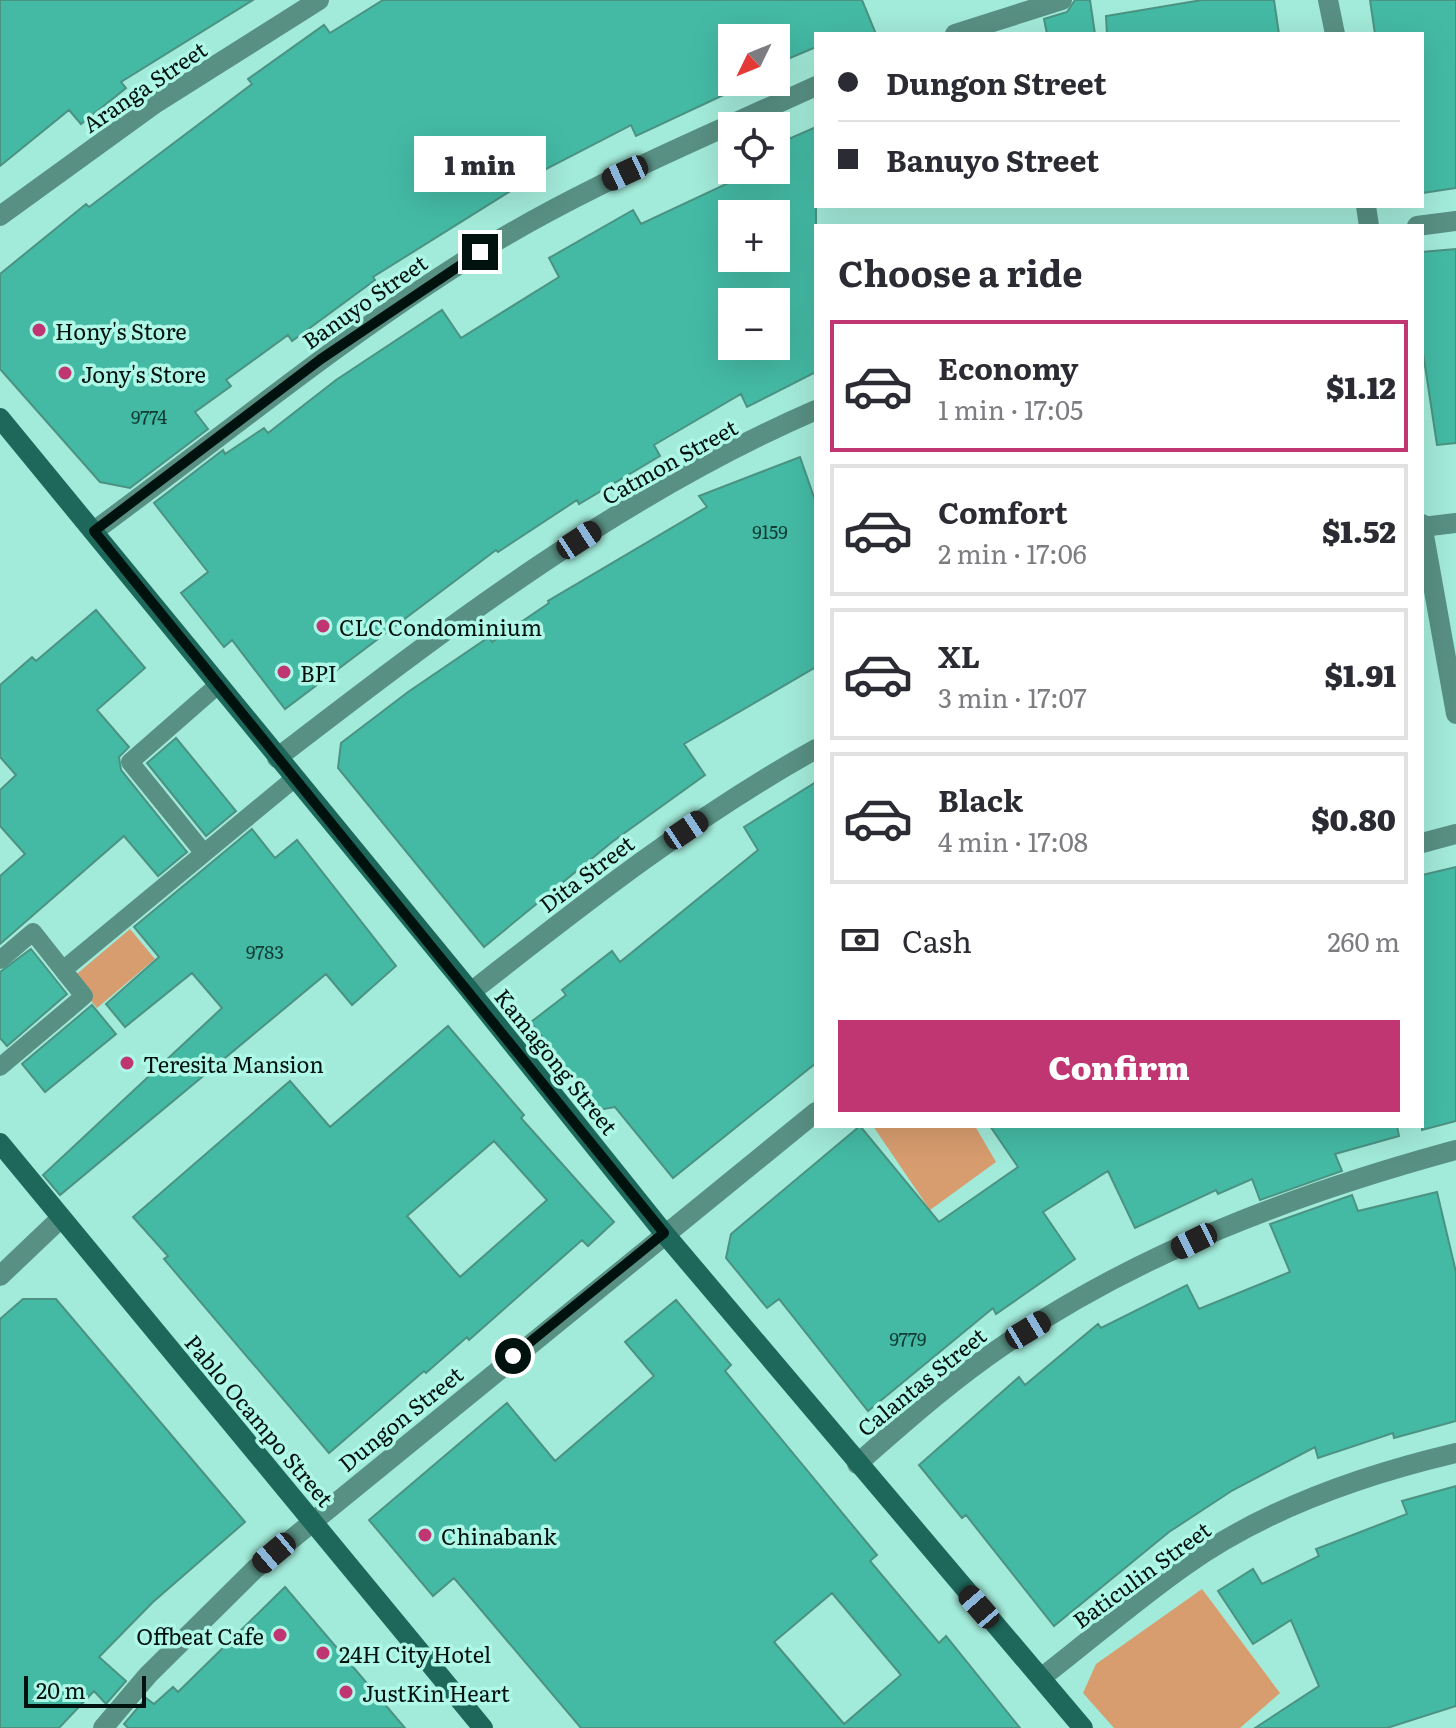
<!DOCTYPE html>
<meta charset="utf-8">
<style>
body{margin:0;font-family:Literata,serif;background:#f7f7f7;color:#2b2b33;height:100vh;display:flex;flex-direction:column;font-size:30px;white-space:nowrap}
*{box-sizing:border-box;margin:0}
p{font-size:26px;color:#7c7c81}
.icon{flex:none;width:44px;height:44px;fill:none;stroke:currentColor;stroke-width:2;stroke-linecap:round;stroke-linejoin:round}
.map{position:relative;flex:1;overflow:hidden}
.sheet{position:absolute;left:814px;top:224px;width:610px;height:904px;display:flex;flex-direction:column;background:#fff;border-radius:0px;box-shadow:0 8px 32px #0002}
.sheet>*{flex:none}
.top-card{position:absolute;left:814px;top:32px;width:610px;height:176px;border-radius:0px;box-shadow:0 8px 32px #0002;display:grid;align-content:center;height:176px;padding:0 24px;background:#fff}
.needle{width:52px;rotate:227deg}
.fabs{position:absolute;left:718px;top:24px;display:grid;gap:16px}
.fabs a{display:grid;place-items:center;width:72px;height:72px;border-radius:0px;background:#fff;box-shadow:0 8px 32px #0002;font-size:40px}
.scale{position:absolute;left:24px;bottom:20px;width:122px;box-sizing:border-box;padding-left:8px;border:4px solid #00120e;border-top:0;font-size:22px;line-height:28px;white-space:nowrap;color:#00120e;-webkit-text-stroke:6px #aff7e6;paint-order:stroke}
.end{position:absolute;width:36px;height:36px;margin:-18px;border:10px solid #00120e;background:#fff;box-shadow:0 0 0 4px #fff}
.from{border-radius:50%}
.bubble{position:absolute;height:56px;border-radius:0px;background:#fff;box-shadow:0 8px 32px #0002;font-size:26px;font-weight:800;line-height:56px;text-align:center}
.car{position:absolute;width:24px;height:48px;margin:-24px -12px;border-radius:10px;box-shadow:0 0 6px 2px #0007;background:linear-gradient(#222 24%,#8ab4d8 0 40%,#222 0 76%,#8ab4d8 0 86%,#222 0)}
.top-card b{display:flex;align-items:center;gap:28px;height:76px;font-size:30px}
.top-card b+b{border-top:2px solid #e1e1e2}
.top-card i{width:20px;height:20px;background:#2b2b33}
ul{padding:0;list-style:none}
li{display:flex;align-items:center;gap:24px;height:132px;margin:0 16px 12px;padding:0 8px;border:4px solid #e1e1e2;border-radius:0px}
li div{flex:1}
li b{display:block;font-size:30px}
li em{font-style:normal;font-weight:800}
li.current{border-color:#bf3672}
li>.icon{width:72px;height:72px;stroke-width:1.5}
h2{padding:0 24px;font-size:36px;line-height:96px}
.pay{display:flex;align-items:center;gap:20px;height:88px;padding:0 24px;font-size:30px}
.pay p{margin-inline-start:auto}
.button{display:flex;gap:16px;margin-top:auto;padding:16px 24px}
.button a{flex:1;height:92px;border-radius:0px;background:#bf3672;color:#fff;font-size:32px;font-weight:800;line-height:92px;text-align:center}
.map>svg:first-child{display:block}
.green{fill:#d89d6f}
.building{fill:#44baa4;stroke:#4b9283;stroke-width:2;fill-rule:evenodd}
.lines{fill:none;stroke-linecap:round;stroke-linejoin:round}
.service{stroke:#589083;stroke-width:18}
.minor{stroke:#589083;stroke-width:20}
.secondary{stroke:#1e685b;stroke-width:20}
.route{stroke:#00120e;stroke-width:10}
.poi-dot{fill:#bf3672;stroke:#aff7e6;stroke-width:3}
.labels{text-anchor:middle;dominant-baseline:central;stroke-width:7;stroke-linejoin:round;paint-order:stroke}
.number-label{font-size:18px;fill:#113c34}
.street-label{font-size:22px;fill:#00120e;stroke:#aff7e6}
.poi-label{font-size:22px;fill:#00120e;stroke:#aff7e6;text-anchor:start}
</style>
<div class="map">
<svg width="1456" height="1728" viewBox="0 0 1456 1728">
<rect width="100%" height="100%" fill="#a2ead9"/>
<path class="green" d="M130,929L155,959L97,1008L72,978Z
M873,1126H975L996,1162L930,1210Z
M1202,1589L1280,1693L1240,1728H1114L1083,1693L1096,1664Z"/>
<path class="building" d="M0,0H253L121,82L126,88L81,124L69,110L0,166Z
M383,0H862L876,34H816V47L776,64V38H732V91L636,136L631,125L544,170L373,277L375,280L292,341L288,335L226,380L231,386L195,412L208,429L130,488L100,482L0,369V274L86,204L89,207L252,84L248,79L324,25L330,33Z
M1075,0H1090L1095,34H1047L1044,19L1067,12Z
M1202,0H1274L1279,34H1107L1106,16Z
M1370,0H1456V188L1422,193V34H1375Z
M816,127V372L747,407L741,394L654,445L660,456L579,504L577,500L498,552L496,550L285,709L232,640L224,647L181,593L208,572L154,503L223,450L225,454L264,428L268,433L336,380L442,310L461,338L559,277L549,258L633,210L641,224L756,170H788L777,144ZM732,214H776V258H732ZM732,302H776V346H732Z
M1456,249V443L1437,445L1422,346V252Z
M800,457L816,503V667L684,744L705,775L612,842L484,947L338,768L341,743L408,692L489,637L492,642L549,603L548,601L707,507L699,496Z
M96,610L145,668L97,710L129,747L119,757L121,770L187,852L158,876L124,836L0,944V876L25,854L0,826V790L16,775L0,757V685L32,657L36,661Z
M176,738L236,811L206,836L147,763Z
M816,782V1063L673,1178L615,1107L598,1110L531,1022L566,995L562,990L612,951L620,962L758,850L744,827Z
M252,829L275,858L297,840L396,966L352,1005L326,974L60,1195L43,1175L222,1008L192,973L125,1027L106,1004L159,957L134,927Z
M1456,867V1121L1422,1130V875Z
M31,949L67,994L7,1046L0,1038V972Z
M92,1005L116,1034L45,1092L22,1064Z
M448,1026L524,1115L521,1118L614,1222L588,1246L582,1240L469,1340L467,1337L426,1373L424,1371L329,1453L164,1259L168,1256L133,1217L290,1081L330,1127ZM494,1141L547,1200L460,1277L407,1216Z
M860,1126L939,1222L1018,1167L990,1126H1397L1399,1136L1335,1154L1342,1171L1260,1200L1252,1179L1218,1194L1216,1190L1135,1228L1108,1171L1043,1212L1075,1259L996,1314L993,1308L868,1411L779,1299L767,1308L726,1258L731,1234Z
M1437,1192L1456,1272V1421L1394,1438L1393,1433L1318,1458L1315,1447L1233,1490L1169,1532L1054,1626L966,1515L962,1518L919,1465L1019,1377L1025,1385L1098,1324L1101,1328L1187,1285L1199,1309L1290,1272L1270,1224L1352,1195L1358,1211Z
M23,1299H56L245,1522L153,1602L99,1657L126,1681L106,1704L94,1691L59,1728H0V1319Z
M676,1300L731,1365L725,1371L877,1555L870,1561L939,1643L946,1636L1020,1728H581L454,1578L433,1596L369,1520L507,1403L555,1461L654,1376L625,1342ZM832,1593L901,1675L844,1724L774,1642Z
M1456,1486V1706L1387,1728H1255L1319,1686L1291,1620L1253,1644L1218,1591L1253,1569L1262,1584L1319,1556L1316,1549L1407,1514L1402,1501Z
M285,1587L405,1728H128L124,1724L146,1698L154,1704L173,1687L178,1692Z"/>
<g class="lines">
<path class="service" d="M203,852L130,762L218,685
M0,960L33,932L63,970L295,778
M0,1067L84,996L63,970"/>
<path class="minor" d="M1328,0L1335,34
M955,34L1062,0
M1366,206L1369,226
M0,216L156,103L319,0
M1417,226L1456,221
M1422,524L1456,714
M1422,527L1456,523
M94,531C214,443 329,348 455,267C568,193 694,142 816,86
M277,758C446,628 620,495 816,410
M1422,843L1456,834
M471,992C582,905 692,818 816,749
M0,1276L61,1218
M857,1464C904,1423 952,1380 1004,1345C1139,1252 1298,1193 1456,1150
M1041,1678C1089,1641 1136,1600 1186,1565C1265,1509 1362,1475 1456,1453
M103,1728L148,1675L255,1569L816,1112"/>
<path class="secondary" d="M0,418L471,992L664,1233L1083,1728
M0,1143L483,1728"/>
</g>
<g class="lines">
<path class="route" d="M480,252L321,359L94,531L664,1233L513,1356"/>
</g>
<g class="poi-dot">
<circle cx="39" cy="330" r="8"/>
<circle cx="65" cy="373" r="8"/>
<circle cx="323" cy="626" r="8"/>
<circle cx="284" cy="672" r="8"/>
<circle cx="127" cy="1063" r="8"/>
<circle cx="425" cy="1535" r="8"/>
<circle cx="280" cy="1635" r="8"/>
<circle cx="323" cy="1653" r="8"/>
<circle cx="346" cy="1692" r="8"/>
</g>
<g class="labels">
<g class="number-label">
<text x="149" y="416">9774</text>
<text x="770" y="531">9159</text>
<text x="265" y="951">9783</text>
<text x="908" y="1338">9779</text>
</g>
<g class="street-label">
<text transform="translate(144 86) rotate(-34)">Aranga Street</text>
<text transform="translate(364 301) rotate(-35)">Banuyo Street</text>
<text transform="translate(669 461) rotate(-29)">Catmon Street</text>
<text transform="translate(586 873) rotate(-37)">Dita Street</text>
<text transform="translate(557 1061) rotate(51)">Kamagong Street</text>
<text transform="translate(921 1381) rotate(-39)">Calantas Street</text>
<text transform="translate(400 1418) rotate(-39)">Dungon Street</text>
<text transform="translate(260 1420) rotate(50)">Pablo Ocampo Street</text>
<text transform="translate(1141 1574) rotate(-36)">Baticulin Street</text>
</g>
<g class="poi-label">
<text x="55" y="330">Hony's Store</text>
<text x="81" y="373">Jony's Store</text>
<text x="339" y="626">CLC Condominium</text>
<text x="300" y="672">BPI</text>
<text x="143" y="1063">Teresita Mansion</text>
<text x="441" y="1535">Chinabank</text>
<text x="264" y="1635" text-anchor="end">Offbeat Cafe</text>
<text x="339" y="1653">24H City Hotel</text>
<text x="362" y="1692">JustKin Heart</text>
</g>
</g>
</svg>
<div class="fabs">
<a><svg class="needle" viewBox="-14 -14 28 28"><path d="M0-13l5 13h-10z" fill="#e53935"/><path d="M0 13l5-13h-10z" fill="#7c7c81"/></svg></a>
<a><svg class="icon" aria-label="locate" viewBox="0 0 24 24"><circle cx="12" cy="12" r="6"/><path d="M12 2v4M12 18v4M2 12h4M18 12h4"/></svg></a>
<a>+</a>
<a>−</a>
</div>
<div class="scale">20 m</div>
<i class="end from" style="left:513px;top:1356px"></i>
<i class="end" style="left:480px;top:252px"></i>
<div class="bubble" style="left:414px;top:136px;width:132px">1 min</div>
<i class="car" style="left:625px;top:173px;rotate:245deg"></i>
<i class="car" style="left:579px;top:540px;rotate:57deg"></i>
<i class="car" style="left:686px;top:830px;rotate:56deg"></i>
<i class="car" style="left:1194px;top:1241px;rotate:244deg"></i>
<i class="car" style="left:1028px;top:1330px;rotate:59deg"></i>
<i class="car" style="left:274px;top:1553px;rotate:230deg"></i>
<i class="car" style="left:979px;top:1607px;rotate:319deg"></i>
<div class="top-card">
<b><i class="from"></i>Dungon Street</b>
<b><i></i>Banuyo Street</b>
</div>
<section class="sheet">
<h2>Choose a ride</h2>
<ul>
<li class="current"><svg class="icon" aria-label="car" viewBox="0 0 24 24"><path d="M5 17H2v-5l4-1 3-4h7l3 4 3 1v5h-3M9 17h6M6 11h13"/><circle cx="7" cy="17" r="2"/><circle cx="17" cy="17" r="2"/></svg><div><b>Economy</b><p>1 min · 17:05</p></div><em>$1.12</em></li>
<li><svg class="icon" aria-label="car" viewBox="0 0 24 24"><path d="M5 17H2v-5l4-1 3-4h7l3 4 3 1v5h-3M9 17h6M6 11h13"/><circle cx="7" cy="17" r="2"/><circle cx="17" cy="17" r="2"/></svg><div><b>Comfort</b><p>2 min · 17:06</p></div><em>$1.52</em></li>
<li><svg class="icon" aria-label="car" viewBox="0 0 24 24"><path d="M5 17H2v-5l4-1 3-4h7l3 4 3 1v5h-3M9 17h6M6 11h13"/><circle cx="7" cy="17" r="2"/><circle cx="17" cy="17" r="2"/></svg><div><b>XL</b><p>3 min · 17:07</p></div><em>$1.91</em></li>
<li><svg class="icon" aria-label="car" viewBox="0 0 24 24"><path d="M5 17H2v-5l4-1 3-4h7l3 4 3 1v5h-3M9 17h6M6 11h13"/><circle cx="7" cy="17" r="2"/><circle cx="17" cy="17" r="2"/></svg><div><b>Black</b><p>4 min · 17:08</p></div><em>$0.80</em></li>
</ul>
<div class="pay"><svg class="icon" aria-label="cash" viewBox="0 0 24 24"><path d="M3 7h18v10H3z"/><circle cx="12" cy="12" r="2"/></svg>Cash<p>260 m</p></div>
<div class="button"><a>Confirm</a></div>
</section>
</div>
